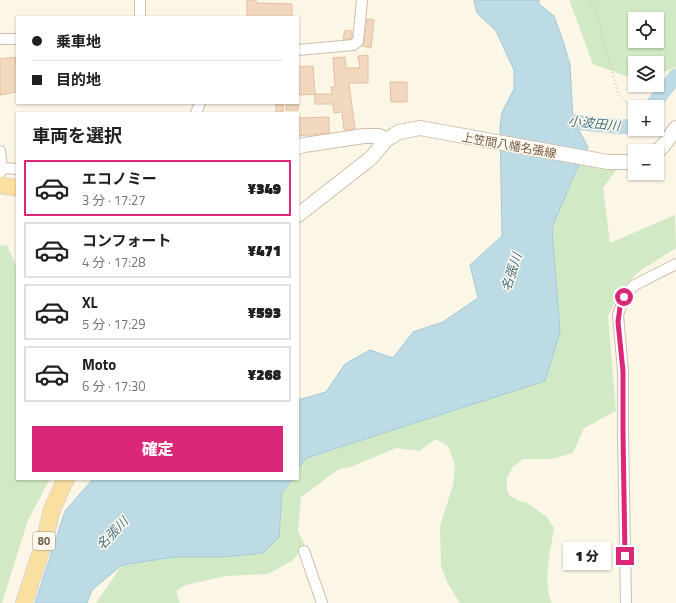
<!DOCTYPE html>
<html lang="ja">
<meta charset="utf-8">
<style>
body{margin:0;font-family:"Titillium Web","Noto Sans JP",sans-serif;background:#f2f2f2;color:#202124;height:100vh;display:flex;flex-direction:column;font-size:15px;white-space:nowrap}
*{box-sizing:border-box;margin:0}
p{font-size:13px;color:#757577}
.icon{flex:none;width:22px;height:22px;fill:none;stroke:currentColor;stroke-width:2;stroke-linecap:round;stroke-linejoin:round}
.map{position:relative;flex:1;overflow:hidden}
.sheet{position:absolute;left:16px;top:112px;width:283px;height:368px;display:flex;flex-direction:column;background:#fff;border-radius:0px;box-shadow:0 1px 3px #0004}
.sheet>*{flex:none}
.hud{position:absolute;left:16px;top:16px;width:283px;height:88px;border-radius:0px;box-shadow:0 1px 3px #0004;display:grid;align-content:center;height:88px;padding:0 16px;background:#fff}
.fabs{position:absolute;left:628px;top:12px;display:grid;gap:8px}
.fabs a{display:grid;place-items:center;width:36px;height:36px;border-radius:0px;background:#fff;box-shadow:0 1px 3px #0004;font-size:20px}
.end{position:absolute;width:18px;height:18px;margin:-9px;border:5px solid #db2777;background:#fff;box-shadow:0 0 0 2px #fff}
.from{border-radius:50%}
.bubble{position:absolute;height:28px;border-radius:0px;background:#fff;box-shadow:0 1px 3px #0004;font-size:13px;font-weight:800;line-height:28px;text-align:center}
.hud b{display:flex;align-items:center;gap:14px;height:38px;font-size:15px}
.hud b+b{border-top:1px solid #e0e0e0}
.hud i{width:10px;height:10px;background:#202124}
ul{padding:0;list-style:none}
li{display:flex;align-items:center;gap:12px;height:56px;margin:0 8px 6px;padding:0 8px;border:2px solid #e0e0e0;border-radius:0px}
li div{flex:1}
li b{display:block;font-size:15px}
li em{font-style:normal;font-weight:800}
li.on{border-color:#db2777}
li>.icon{width:36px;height:36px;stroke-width:1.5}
h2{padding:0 16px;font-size:18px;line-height:48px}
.cta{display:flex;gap:8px;margin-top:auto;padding:8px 16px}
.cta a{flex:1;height:46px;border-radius:0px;background:#db2777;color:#fff;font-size:16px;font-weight:800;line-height:46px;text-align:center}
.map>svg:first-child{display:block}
.green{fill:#d1eac5;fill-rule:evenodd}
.water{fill:#bcdbe5;stroke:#a2cad7}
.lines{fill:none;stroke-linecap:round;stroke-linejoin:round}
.river{stroke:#bcdbe5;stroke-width:15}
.building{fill:#f1d8bf;stroke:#e3c0a0}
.street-casing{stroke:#cebead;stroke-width:12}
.secondary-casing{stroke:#d0bfab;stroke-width:16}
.primary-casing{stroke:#dbd5d0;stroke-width:18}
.path{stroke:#d6bba2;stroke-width:1.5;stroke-dasharray:1 3;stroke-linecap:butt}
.street{stroke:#fff;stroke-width:10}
.secondary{stroke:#fff;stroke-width:14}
.primary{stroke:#f9e0a1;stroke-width:16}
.route{stroke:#db2777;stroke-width:5}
.labels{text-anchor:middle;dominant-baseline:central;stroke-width:3;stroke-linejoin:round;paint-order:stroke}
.shield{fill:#fff9ed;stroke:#9e8c7c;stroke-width:1}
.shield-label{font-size:11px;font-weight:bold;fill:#755e4c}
.street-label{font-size:12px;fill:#755e4c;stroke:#fff9ed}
.water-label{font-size:13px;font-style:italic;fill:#467788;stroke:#fff9ed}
</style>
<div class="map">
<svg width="676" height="603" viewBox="0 0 676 603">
<rect width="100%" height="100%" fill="#fcf6e7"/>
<path class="green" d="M569,0H676V67L670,70L657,73V63H635V77L631,78L593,64ZM635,19H657V41H635Z
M579,164L617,169L603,188L610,243L675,215L676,248L638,272L620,292L608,316L616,411L584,428L573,453L552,459H523L513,467L507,478V491L510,496L519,501L526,502L537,510L547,517L554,528C551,549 542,584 552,603H460L448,584L441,566L440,526L453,485L455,465L448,446L436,439L419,451L396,448L351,467L339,469L301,497L298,531L305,546L292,561L268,574L226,576L186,585L176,591L180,603H96L122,565L174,557H223L279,537L282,493L292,479H298V469L305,458L447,413L560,332L552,228Z
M7,245L17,268V479H50L28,520L2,603H0V246Z"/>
<path class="water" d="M474,0H539V4L554,16L563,41L570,65L573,120L588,147L575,173L552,228L560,332L545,381L306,458L298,469V400L326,392L345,364L370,350L393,358L413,332L443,322L478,298L470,265L502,236L500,126L502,112L514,89V70L496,31L477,13Z
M93,479H292L282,493L279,537L263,553L223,557H174L122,565L92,590L87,603H35L65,511Z"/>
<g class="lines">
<path class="river" d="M651,107L676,76
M554,119C571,121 587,124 604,125C615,126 624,128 635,126"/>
</g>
<path class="building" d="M247,0H256V3L292,4V17H247Z
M367,19L374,20L371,48L362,46L364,42Z
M345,30L352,31V38L350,39H343Z
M368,55V83H349L355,129L344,130L342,112L334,113L333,104H315V94H332L331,87H335L333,58L345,57L346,68H360L358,56Z
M15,57L17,71V92L0,95V59Z
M313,66L315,94L298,95V67Z
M390,82H407V102H391Z
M286,103L299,104L298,110H286Z
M276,104H283V113H276Z
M329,117V133L298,136V118Z"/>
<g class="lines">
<g class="street-casing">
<path id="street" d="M140,0V17
M0,39H17
M298,50L353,45L358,41L362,0
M196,113L200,103
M0,151L2,170
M0,173L4,168L17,169
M304,551L322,603
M626,603L623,434V371L618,315L624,297L633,286L676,264"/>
</g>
<g class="secondary-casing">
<path id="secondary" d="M298,147L304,145L364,136H379L386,140
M657,151L663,146L676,128
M298,215L371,158L386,140L399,132L420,128L608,162H629L635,161"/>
</g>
<g class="primary-casing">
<path id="primary" d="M0,185L17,188
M24,603L45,539L52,509L66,479"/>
</g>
<path class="path" d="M589,0L597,15L618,93L635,113
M653,129L659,134"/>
<use href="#street" class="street"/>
<use href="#secondary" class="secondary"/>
<use href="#primary" class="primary"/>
</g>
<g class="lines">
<path class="route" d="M624,297L620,307L618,322L623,371V434L625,556"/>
</g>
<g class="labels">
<rect class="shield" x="33" y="532" width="22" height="18" rx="3"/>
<g class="shield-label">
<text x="44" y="541">80</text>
</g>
<g class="street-label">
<text transform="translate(509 145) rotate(10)">上笠間八幡名張線</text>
</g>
<g class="water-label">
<text transform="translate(594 123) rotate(6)">小波田川</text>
<text transform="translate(511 272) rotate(-72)">名張川</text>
<text transform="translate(112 533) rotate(-46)">名張川</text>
</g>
</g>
</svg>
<div class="fabs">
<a><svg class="icon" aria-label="locate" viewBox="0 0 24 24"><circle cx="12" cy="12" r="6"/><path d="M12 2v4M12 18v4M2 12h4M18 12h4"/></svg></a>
<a><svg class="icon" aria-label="layers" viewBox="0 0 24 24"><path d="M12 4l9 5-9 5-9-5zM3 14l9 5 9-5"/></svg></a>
<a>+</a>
<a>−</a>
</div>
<i class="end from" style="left:624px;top:297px"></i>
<i class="end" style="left:625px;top:556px"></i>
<div class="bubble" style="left:563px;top:542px;width:48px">1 分</div>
<div class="hud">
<b><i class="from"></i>乗車地</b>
<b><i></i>目的地</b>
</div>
<section class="sheet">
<h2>車両を選択</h2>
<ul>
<li class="on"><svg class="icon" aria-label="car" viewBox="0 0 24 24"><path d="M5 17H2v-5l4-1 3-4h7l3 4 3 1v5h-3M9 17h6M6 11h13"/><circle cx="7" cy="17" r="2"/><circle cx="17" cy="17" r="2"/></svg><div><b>エコノミー</b><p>3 分 · 17:27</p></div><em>¥349</em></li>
<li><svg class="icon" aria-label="car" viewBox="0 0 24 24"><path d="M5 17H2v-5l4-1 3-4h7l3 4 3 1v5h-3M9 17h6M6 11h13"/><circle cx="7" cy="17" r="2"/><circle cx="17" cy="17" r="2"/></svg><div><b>コンフォート</b><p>4 分 · 17:28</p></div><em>¥471</em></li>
<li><svg class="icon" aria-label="car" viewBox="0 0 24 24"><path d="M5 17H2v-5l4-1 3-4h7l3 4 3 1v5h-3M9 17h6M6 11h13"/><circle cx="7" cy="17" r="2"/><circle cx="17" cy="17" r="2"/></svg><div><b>XL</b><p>5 分 · 17:29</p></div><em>¥593</em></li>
<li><svg class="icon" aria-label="car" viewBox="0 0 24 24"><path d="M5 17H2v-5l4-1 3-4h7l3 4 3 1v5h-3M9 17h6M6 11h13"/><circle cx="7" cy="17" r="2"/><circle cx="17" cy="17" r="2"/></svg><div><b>Moto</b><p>6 分 · 17:30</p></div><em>¥268</em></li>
</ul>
<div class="cta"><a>確定</a></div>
</section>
</div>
